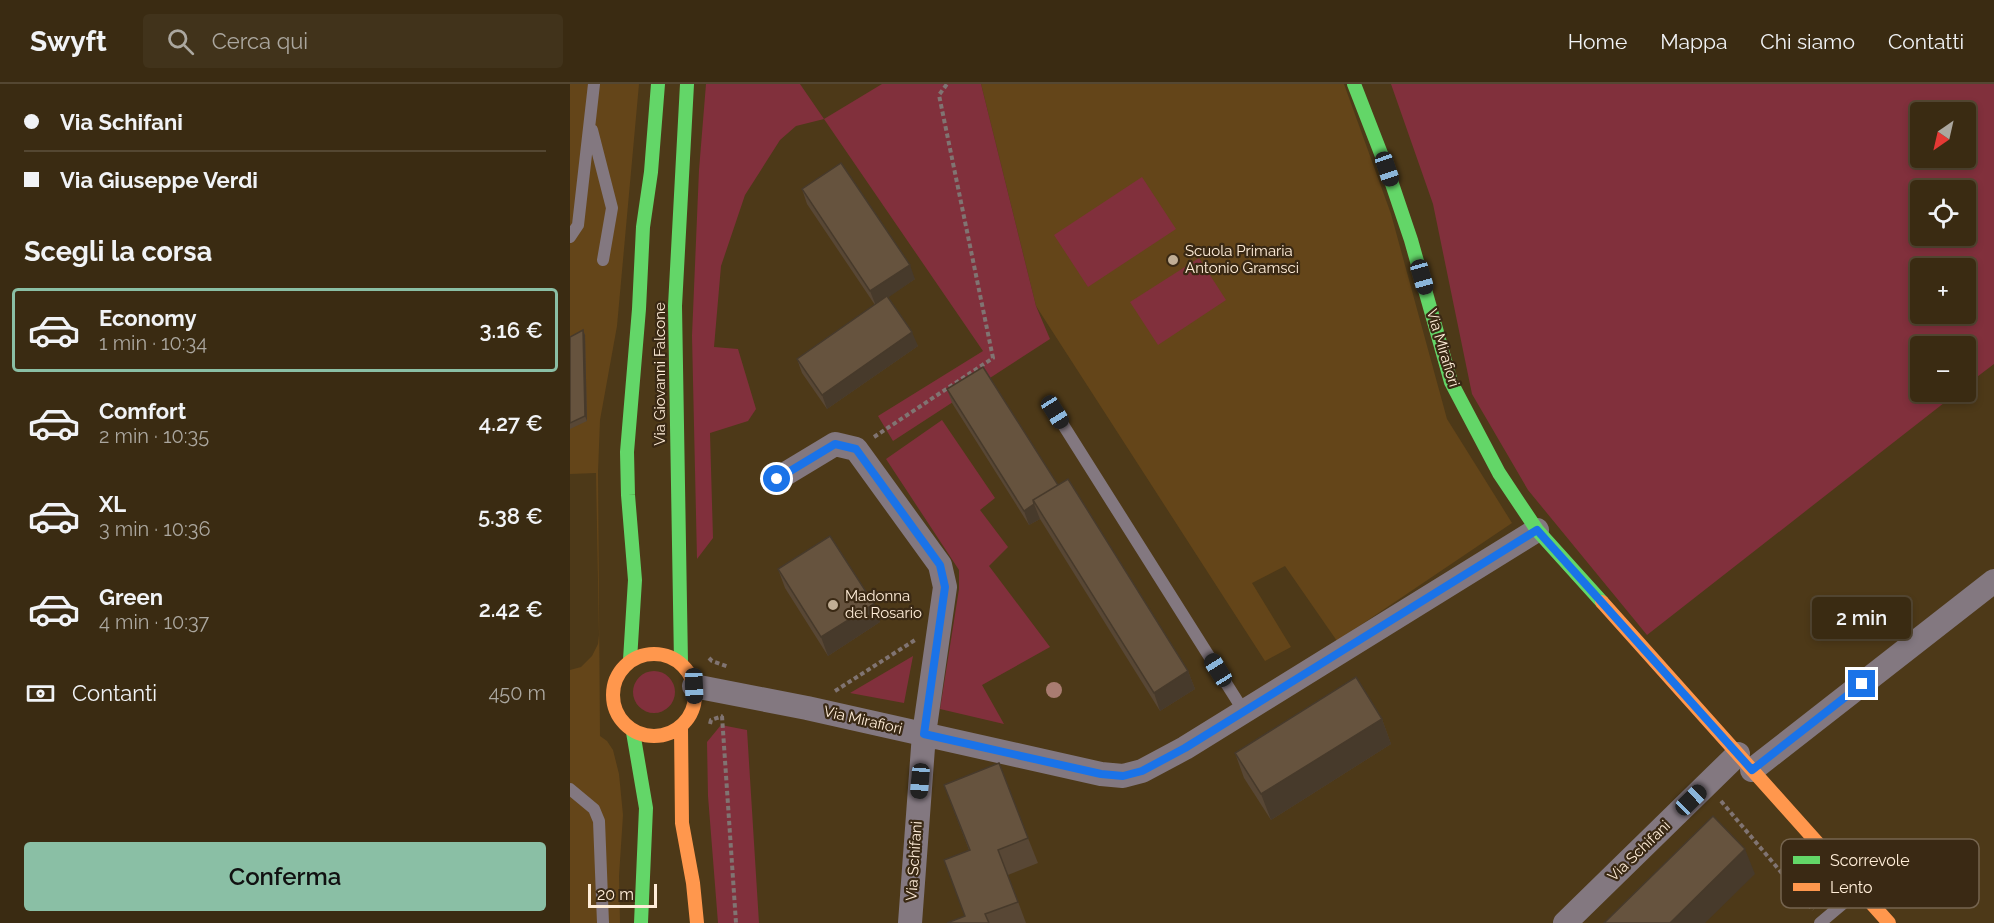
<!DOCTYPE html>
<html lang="it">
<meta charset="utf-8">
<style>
body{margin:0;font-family:Raleway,sans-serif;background:#41331b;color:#f1f3f6;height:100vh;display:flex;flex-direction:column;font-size:22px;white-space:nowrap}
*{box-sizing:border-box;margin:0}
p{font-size:20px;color:#aba79f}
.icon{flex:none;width:33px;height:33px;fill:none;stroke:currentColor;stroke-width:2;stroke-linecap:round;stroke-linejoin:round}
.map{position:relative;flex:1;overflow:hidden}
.sheet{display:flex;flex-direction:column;background:#3a2b12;width:570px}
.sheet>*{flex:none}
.top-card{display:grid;align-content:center;height:132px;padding:0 24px;background:#3a2b12}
.needle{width:39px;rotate:214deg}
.fabs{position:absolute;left:1340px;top:18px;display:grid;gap:12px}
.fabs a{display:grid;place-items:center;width:66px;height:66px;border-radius:6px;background:#3a2b12;box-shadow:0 3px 9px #0003,0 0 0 2px #544732;font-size:30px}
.scale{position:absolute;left:18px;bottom:15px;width:69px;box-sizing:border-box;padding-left:6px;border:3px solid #ffedd8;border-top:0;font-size:16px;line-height:21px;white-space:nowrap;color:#ffedd8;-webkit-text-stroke:4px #3a2914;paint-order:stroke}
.end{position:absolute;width:27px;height:27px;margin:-14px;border:8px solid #1a73e8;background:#fff;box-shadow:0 0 0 3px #fff}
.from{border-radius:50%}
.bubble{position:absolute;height:42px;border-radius:6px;background:#3a2b12;box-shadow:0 3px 9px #0003,0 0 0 2px #544732;font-size:20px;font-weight:600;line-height:42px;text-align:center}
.car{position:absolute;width:18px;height:36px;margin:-18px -9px;border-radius:8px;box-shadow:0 0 4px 2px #0007;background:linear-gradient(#222 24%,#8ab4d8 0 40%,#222 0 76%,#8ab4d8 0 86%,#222 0)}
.top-card b{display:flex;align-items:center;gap:21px;height:57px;font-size:22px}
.top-card b+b{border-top:2px solid #544732}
.top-card i{width:15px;height:15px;background:#f1f3f6}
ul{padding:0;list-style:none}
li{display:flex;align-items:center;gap:18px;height:84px;margin:0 12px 9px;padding:0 12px;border:3px solid transparent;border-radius:6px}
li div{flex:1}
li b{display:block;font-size:22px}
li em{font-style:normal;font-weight:600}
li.active{border-color:#8abfa5}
li>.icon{width:54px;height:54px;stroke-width:1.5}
h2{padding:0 24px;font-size:27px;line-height:72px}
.pay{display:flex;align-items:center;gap:15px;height:66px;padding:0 24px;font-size:22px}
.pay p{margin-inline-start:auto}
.action{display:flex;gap:12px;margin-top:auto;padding:12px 24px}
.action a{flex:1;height:69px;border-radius:6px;background:#8abfa5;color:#111;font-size:24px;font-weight:600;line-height:69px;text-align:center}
header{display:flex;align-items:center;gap:36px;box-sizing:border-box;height:84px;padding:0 30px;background:#3a2b12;border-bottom:2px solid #544732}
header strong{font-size:28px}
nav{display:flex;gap:33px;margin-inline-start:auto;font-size:21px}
.search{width:420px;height:54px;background:#41331b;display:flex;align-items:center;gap:15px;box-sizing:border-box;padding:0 21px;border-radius:6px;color:#aba79f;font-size:22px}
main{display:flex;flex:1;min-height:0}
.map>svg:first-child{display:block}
.built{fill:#644519}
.green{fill:#81303c;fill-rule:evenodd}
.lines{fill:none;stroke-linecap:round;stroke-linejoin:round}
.path{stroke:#807472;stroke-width:4;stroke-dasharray:4.5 3;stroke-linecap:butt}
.lane{stroke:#837880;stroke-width:12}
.street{stroke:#837880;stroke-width:24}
.fast{stroke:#63d668;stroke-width:14}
.slow{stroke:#ff974d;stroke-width:14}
.tree{fill:#a97c71}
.wall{fill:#584735}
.shaded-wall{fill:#473a2b}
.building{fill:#66533e;stroke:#473a2b;stroke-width:1.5}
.route{stroke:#1a73e8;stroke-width:8}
.poi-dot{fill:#c1ae95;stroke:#3a2914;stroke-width:2}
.labels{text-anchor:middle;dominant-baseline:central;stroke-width:4.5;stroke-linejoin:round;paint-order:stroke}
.poi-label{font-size:15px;fill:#ffedd8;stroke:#3a2914;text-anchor:start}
.street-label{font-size:15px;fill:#ffedd8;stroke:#3a2914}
.key{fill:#3a2914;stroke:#75644f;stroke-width:1.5}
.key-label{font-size:16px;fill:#ffedd8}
</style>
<header>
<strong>Swyft</strong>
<div class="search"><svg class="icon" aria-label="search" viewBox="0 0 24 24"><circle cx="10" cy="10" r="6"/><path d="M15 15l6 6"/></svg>Cerca qui</div>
<nav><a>Home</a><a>Mappa</a><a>Chi siamo</a><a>Contatti</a></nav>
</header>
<main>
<section class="sheet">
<div class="top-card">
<b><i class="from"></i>Via Schifani</b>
<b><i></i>Via Giuseppe Verdi</b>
</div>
<h2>Scegli la corsa</h2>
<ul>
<li class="active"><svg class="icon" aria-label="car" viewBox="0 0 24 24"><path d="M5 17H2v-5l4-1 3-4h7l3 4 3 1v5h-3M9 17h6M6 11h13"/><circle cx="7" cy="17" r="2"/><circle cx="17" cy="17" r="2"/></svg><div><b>Economy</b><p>1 min · 10:34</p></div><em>3.16 €</em></li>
<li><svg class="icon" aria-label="car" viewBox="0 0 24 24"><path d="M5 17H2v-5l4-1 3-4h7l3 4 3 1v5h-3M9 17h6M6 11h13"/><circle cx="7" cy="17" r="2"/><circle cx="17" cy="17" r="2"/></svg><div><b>Comfort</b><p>2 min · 10:35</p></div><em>4.27 €</em></li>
<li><svg class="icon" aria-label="car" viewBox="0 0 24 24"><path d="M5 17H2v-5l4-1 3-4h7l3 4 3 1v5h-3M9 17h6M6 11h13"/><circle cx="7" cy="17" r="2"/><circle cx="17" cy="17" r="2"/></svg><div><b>XL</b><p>3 min · 10:36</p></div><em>5.38 €</em></li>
<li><svg class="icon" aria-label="car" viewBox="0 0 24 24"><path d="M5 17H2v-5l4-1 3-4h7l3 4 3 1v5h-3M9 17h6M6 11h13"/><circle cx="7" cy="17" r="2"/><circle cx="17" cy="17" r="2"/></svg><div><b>Green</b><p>4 min · 10:37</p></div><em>2.42 €</em></li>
</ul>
<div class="pay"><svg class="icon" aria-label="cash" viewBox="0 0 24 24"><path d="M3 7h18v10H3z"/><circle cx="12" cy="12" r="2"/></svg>Contanti<p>450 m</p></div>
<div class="action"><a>Conferma</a></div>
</section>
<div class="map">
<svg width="1424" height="839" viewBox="0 0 1424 839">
<rect width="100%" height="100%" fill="#4d3918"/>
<path class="built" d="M0,0H69L47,242L30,336L28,388L30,652L37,657L43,666L49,690L53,731L49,792L50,839H0V586L11,583L22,572L28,560L29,551L26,389L0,390Z
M411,0H774L821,130L877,335L942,439L767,557L715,482L682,499L721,563L695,577L466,222Z"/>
<path class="green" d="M136,0H230L254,35L312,0H411L466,222L480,255L323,357L308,332L413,267L254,35L226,42L210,56L175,111L151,182L144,263L168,265L186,325L178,337L140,349L143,454L127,475L122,252L129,86Z
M821,0H1424V280L1395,302V262H1350V308H1388L1077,551L958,406L902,310L863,120ZM1350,28H1395V74H1350ZM1350,106H1395V152H1350ZM1350,184H1395V230H1350Z
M572,93L606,145L518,203L484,151Z
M629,174L656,216L588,261L560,218Z
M372,336L425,414L410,426L438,463L419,482L480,563L412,601L434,640L370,625L389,505V486L316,375Z
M343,572L334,619L280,609Z
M63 608a21 21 0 1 1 42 0a21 21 0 1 1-42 0Z
M151,641L177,646L189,839H148L138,712L137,658Z"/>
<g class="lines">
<path class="path" d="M304,353L423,274L369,11L377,0
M139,574L142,577L159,583
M265,607L345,556
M152,632L166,839
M140,640L141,636L153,632
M1151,717L1243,826"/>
<path class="lane" d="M22,46L42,124L33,176
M0,153L8,141L24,0
M485,328L673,626
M0,705L24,725L29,737L33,839
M1250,839L1288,807"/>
<path class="street" d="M207,395L265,360L286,365L370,481L375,503L354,650L340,839
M124,602L237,624L531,690L553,692L572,687L615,664L967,446
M1182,686L1424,497
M995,839L1168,670"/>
<path class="fast" d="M784,0L817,85L841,156L881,298L929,389L967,446L1032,518
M60,576L65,496L58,411L57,368L69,225L73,143L81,88L88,0
M111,579L105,222L117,0
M63,648L76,724L71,839"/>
<path class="slow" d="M1032,518L1319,839
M43 611a41 41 0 1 1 82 0a41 41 0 1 1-82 0Z
M111,643L112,739L123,799L127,839"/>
</g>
<circle class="tree" cx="484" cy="606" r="8"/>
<path class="wall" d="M232,105L345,195L318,213L348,262L257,325L232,289L227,275L305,221L237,120Z
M13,246L15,251L17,337L0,345V253Z
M377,305L488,401L618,587L625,605L590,627L470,435L459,441L382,319Z
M208,485L304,520L310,538L258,572L215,504Z
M812,635L821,660L701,736L674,694L665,669Z
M374,701L458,754L468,779L438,791L456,839H377L395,832L374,776L399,766Z"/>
<path class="shaded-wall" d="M340,181L345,195L306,222L300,207Z
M13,246L15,251L17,337L15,332Z
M342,248L348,262L257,325L252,311Z
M464,420L470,435L459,441L454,427Z
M304,520L310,538L258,572L251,553Z
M618,587L625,605L590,627L584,609Z
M812,635L821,660L701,736L691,710Z
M1175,765L1185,790L1135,839H1100Z"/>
<path class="building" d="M271,79L340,181L300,207L232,105Z
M317,212L342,248L252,311L227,275Z
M13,246L15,332L0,339V253Z
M413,283L488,401L463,416L464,420L454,427L377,305Z
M498,395L618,587L584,609L463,416Z
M260,452L304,520L251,553L208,485Z
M786,593L812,635L691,710L665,669Z
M429,679L458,754L428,766L448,818L415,830L419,839H377L395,832L374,776L400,766L374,701Z
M1143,732L1175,765L1100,839H1034Z"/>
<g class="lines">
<path class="route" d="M207,395L265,360L286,365L370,481L375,503L354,650L531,690L553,692L572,687L615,664L967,446L1182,686L1292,600"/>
</g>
<g class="poi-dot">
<circle cx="603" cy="176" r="6"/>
<circle cx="263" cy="521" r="6"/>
</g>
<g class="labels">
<g class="poi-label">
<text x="615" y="167">Scuola Primaria<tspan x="615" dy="17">Antonio Gramsci</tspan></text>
<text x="275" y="512">Madonna<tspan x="275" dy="17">del Rosario</tspan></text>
</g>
<g class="street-label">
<text transform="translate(873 264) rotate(73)">Via Mirafiori</text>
<text transform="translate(90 290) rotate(-90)">Via Giovanni Falcone</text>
<text transform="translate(293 636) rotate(13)">Via Mirafiori</text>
<text transform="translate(1069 767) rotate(-44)">Via Schifani</text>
<text transform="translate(344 777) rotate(-86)">Via Schifani</text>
</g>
</g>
<rect x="1211" y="755" width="198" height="69" rx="9" class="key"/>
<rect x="1223" y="772" width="27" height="8" fill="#63d668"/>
<rect x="1223" y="799" width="27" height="8" fill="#ff974d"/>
<g class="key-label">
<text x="1260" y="782">Scorrevole</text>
<text x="1260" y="809">Lento</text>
</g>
</svg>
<div class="fabs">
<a><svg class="needle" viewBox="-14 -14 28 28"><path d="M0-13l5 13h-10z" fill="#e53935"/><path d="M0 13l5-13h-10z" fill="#aba79f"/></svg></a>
<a><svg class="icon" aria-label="locate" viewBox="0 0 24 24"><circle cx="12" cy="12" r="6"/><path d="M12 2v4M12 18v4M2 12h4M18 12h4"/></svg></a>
<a>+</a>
<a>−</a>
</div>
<div class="scale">20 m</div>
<i class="end from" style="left:207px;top:395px"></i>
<i class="end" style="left:1292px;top:600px"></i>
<div class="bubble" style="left:1242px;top:513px;width:99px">2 min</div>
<i class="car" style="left:817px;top:85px;rotate:161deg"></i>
<i class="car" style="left:852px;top:193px;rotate:164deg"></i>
<i class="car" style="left:485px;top:328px;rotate:148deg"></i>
<i class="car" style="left:648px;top:586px;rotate:328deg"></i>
<i class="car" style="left:124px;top:602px;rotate:178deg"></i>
<i class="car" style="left:350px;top:697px;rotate:185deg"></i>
<i class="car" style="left:1121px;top:716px;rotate:46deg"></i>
</div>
</main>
